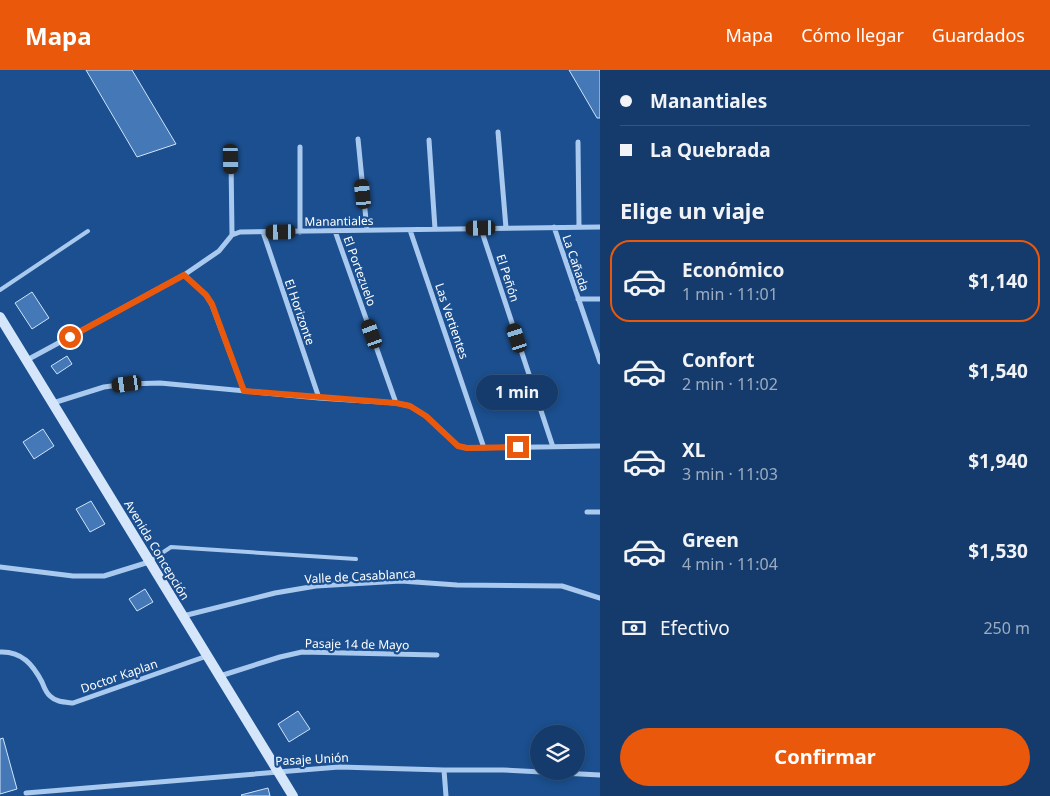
<!DOCTYPE html>
<html lang="es">
<meta charset="utf-8">
<style>
body{margin:0;font-family:"Noto Sans",sans-serif;background:#214673;color:#f1f3f6;height:100vh;display:flex;flex-direction:column;font-size:19px;white-space:nowrap}
*{box-sizing:border-box;margin:0}
p{font-size:16px;color:#9dadc1}
.icon{flex:none;width:28px;height:28px;fill:none;stroke:currentColor;stroke-width:2;stroke-linecap:round;stroke-linejoin:round}
.map{position:relative;flex:1;overflow:hidden}
.panel{display:flex;flex-direction:column;background:#143b6b;width:450px}
.panel>*{flex:none}
.banner{display:grid;align-content:center;height:110px;padding:0 20px;background:#143b6b}
.controls{position:absolute;left:530px;top:655px;display:grid;gap:10px}
.controls a{display:grid;place-items:center;width:55px;height:55px;border-radius:50%;background:#143b6b;box-shadow:0 2px 8px #0003,0 0 0 1px #33557e;font-size:25px}
.end{position:absolute;width:22px;height:22px;margin:-11px;border:6px solid #ea580c;background:#fff;box-shadow:0 0 0 2px #fff}
.from{border-radius:50%}
.bubble{position:absolute;height:35px;border-radius:18px;background:#143b6b;box-shadow:0 2px 8px #0003,0 0 0 1px #33557e;font-size:16px;font-weight:700;line-height:35px;text-align:center}
.car{position:absolute;width:15px;height:30px;margin:-15px -8px;border-radius:6px;box-shadow:0 0 4px 1px #0007;background:linear-gradient(#222 24%,#8ab4d8 0 40%,#222 0 76%,#8ab4d8 0 86%,#222 0)}
.banner b{display:flex;align-items:center;gap:18px;height:48px;font-size:19px}
.banner b+b{border-top:1px solid #33557e}
.banner i{width:12px;height:12px;background:#f1f3f6}
ul{padding:0;list-style:none}
li{display:flex;align-items:center;gap:15px;height:82px;margin:0 10px 8px;padding:0 10px;border:2px solid transparent;border-radius:20px}
li div{flex:1}
li b{display:block;font-size:19px}
li em{font-style:normal;font-weight:700}
li.selected{border-color:#ea580c}
li>.icon{width:45px;height:45px;stroke-width:1.5}
h2{padding:0 20px;font-size:22px;line-height:60px}
.pay{display:flex;align-items:center;gap:12px;height:55px;padding:0 20px;font-size:19px}
.pay p{margin-inline-start:auto}
.action{display:flex;gap:10px;margin-top:auto;padding:10px 20px}
.action a{flex:1;height:58px;border-radius:30px;background:#ea580c;color:#fff;font-size:20px;font-weight:700;line-height:58px;text-align:center}
header{display:flex;align-items:center;gap:30px;box-sizing:border-box;height:70px;padding:0 25px;background:#ea580c;color:#fff}
header strong{font-size:24px}
nav{display:flex;gap:28px;margin-inline-start:auto;font-size:18px}
main{display:flex;flex:1;min-height:0}
.map>svg:first-child{display:block}
.building{fill:#4478b7;stroke:#cfe3fa}
.lines{fill:none;stroke-linecap:round;stroke-linejoin:round}
.service{stroke:#a9c9ee;stroke-width:4}
.minor{stroke:#a9c9ee;stroke-width:5}
.secondary{stroke:#d6e6fa;stroke-width:10}
.route{stroke:#ea580c;stroke-width:6}
.labels{text-anchor:middle;dominant-baseline:central;stroke-width:4.5;stroke-linejoin:round;paint-order:stroke}
.street-label{font-size:12px;fill:#fff;stroke:#1b4f8f}
</style>
<header>
<strong>Mapa</strong>
<nav><a>Mapa</a><a>Cómo llegar</a><a>Guardados</a></nav>
</header>
<main>
<div class="map">
<svg width="600" height="726" viewBox="0 0 600 726">
<rect width="100%" height="100%" fill="#1b4f8f"/>
<path class="building" d="M86,0H132L176,74L137,87Z
M569,0H600V48H597Z
M32,222L49,248L32,259L15,233Z
M67,286L72,294L57,304L51,296Z
M43,359L54,376L34,389L23,372Z
M91,431L105,454L90,462L76,439Z
M145,519L153,532L137,541L129,529Z
M298,641L310,659L289,672L278,654Z
M3,668L17,719L0,724V669Z
M268,718L270,726H242L241,725Z"/>
<g class="lines">
<path class="service" d="M0,220L88,161
M150,491L171,477L356,489"/>
<path class="minor" d="M498,62L506,158
M358,69L367,160
M429,70L435,159
M578,72L579,157
M231,89L232,165
M554,157L600,292
M481,159L553,377
M410,160L484,378
M335,161L396,333
M263,162L319,328
M300,162V77
M184,205L206,225L212,235L244,321
M578,229H600
M27,290L184,205L219,181L232,165L240,162L600,157
M53,333L104,317L127,314L160,313L319,328L396,333L410,336L426,346L458,376L467,378L600,376
M587,442H600
M0,497L73,506H104L149,492
M183,546L275,523L316,516L401,511L457,515L562,516L600,528
M0,582C22,581 33,595 42,612C44,617 46,623 50,626C56,632 64,632 73,633L207,586
M220,606L280,587L302,582L437,585
M444,700L446,726
M26,723L339,697L444,700H503L600,705"/>
<path class="secondary" d="M0,247L293,726"/>
</g>
<g class="lines">
<path class="route" d="M70,267L184,205L206,225L212,234L244,321L396,333L410,336L426,346L458,376L467,378L518,377"/>
</g>
<g class="labels">
<g class="street-label">
<text transform="translate(339 151) rotate(-1)">Manantiales</text>
<text transform="translate(576 193) rotate(71)">La Cañada</text>
<text transform="translate(360 201) rotate(70)">El Portezuelo</text>
<text transform="translate(508 208) rotate(72)">El Peñón</text>
<text transform="translate(300 242) rotate(71)">El Horizonte</text>
<text transform="translate(452 251) rotate(71)">Las Vertientes</text>
<text transform="translate(157 480) rotate(59)">Avenida Concepción</text>
<text transform="translate(360 506) rotate(-3)">Valle de Casablanca</text>
<text transform="translate(357 574) rotate(1)">Pasaje 14 de Mayo</text>
<text transform="translate(119 606) rotate(-19)">Doctor Kaplan</text>
<text transform="translate(312 689) rotate(-3)">Pasaje Unión</text>
</g>
</g>
</svg>
<div class="controls">
<a><svg class="icon" aria-label="layers" viewBox="0 0 24 24"><path d="M12 4l9 5-9 5-9-5zM3 14l9 5 9-5"/></svg></a>
</div>
<i class="end from" style="left:70px;top:267px"></i>
<i class="end" style="left:518px;top:377px"></i>
<div class="bubble" style="left:476px;top:305px;width:82px">1 min</div>
<i class="car" style="left:231px;top:89px;rotate:179deg"></i>
<i class="car" style="left:363px;top:124px;rotate:354deg"></i>
<i class="car" style="left:481px;top:158px;rotate:269deg"></i>
<i class="car" style="left:281px;top:162px;rotate:269deg"></i>
<i class="car" style="left:372px;top:264px;rotate:340deg"></i>
<i class="car" style="left:517px;top:268px;rotate:342deg"></i>
<i class="car" style="left:127px;top:314px;rotate:262deg"></i>
</div>
<section class="panel">
<div class="banner">
<b><i class="from"></i>Manantiales</b>
<b><i></i>La Quebrada</b>
</div>
<h2>Elige un viaje</h2>
<ul>
<li class="selected"><svg class="icon" aria-label="car" viewBox="0 0 24 24"><path d="M5 17H2v-5l4-1 3-4h7l3 4 3 1v5h-3M9 17h6M6 11h13"/><circle cx="7" cy="17" r="2"/><circle cx="17" cy="17" r="2"/></svg><div><b>Económico</b><p>1 min · 11:01</p></div><em>$1,140</em></li>
<li><svg class="icon" aria-label="car" viewBox="0 0 24 24"><path d="M5 17H2v-5l4-1 3-4h7l3 4 3 1v5h-3M9 17h6M6 11h13"/><circle cx="7" cy="17" r="2"/><circle cx="17" cy="17" r="2"/></svg><div><b>Confort</b><p>2 min · 11:02</p></div><em>$1,540</em></li>
<li><svg class="icon" aria-label="car" viewBox="0 0 24 24"><path d="M5 17H2v-5l4-1 3-4h7l3 4 3 1v5h-3M9 17h6M6 11h13"/><circle cx="7" cy="17" r="2"/><circle cx="17" cy="17" r="2"/></svg><div><b>XL</b><p>3 min · 11:03</p></div><em>$1,940</em></li>
<li><svg class="icon" aria-label="car" viewBox="0 0 24 24"><path d="M5 17H2v-5l4-1 3-4h7l3 4 3 1v5h-3M9 17h6M6 11h13"/><circle cx="7" cy="17" r="2"/><circle cx="17" cy="17" r="2"/></svg><div><b>Green</b><p>4 min · 11:04</p></div><em>$1,530</em></li>
</ul>
<div class="pay"><svg class="icon" aria-label="cash" viewBox="0 0 24 24"><path d="M3 7h18v10H3z"/><circle cx="12" cy="12" r="2"/></svg>Efectivo<p>250 m</p></div>
<div class="action"><a>Confirmar</a></div>
</section>
</main>
